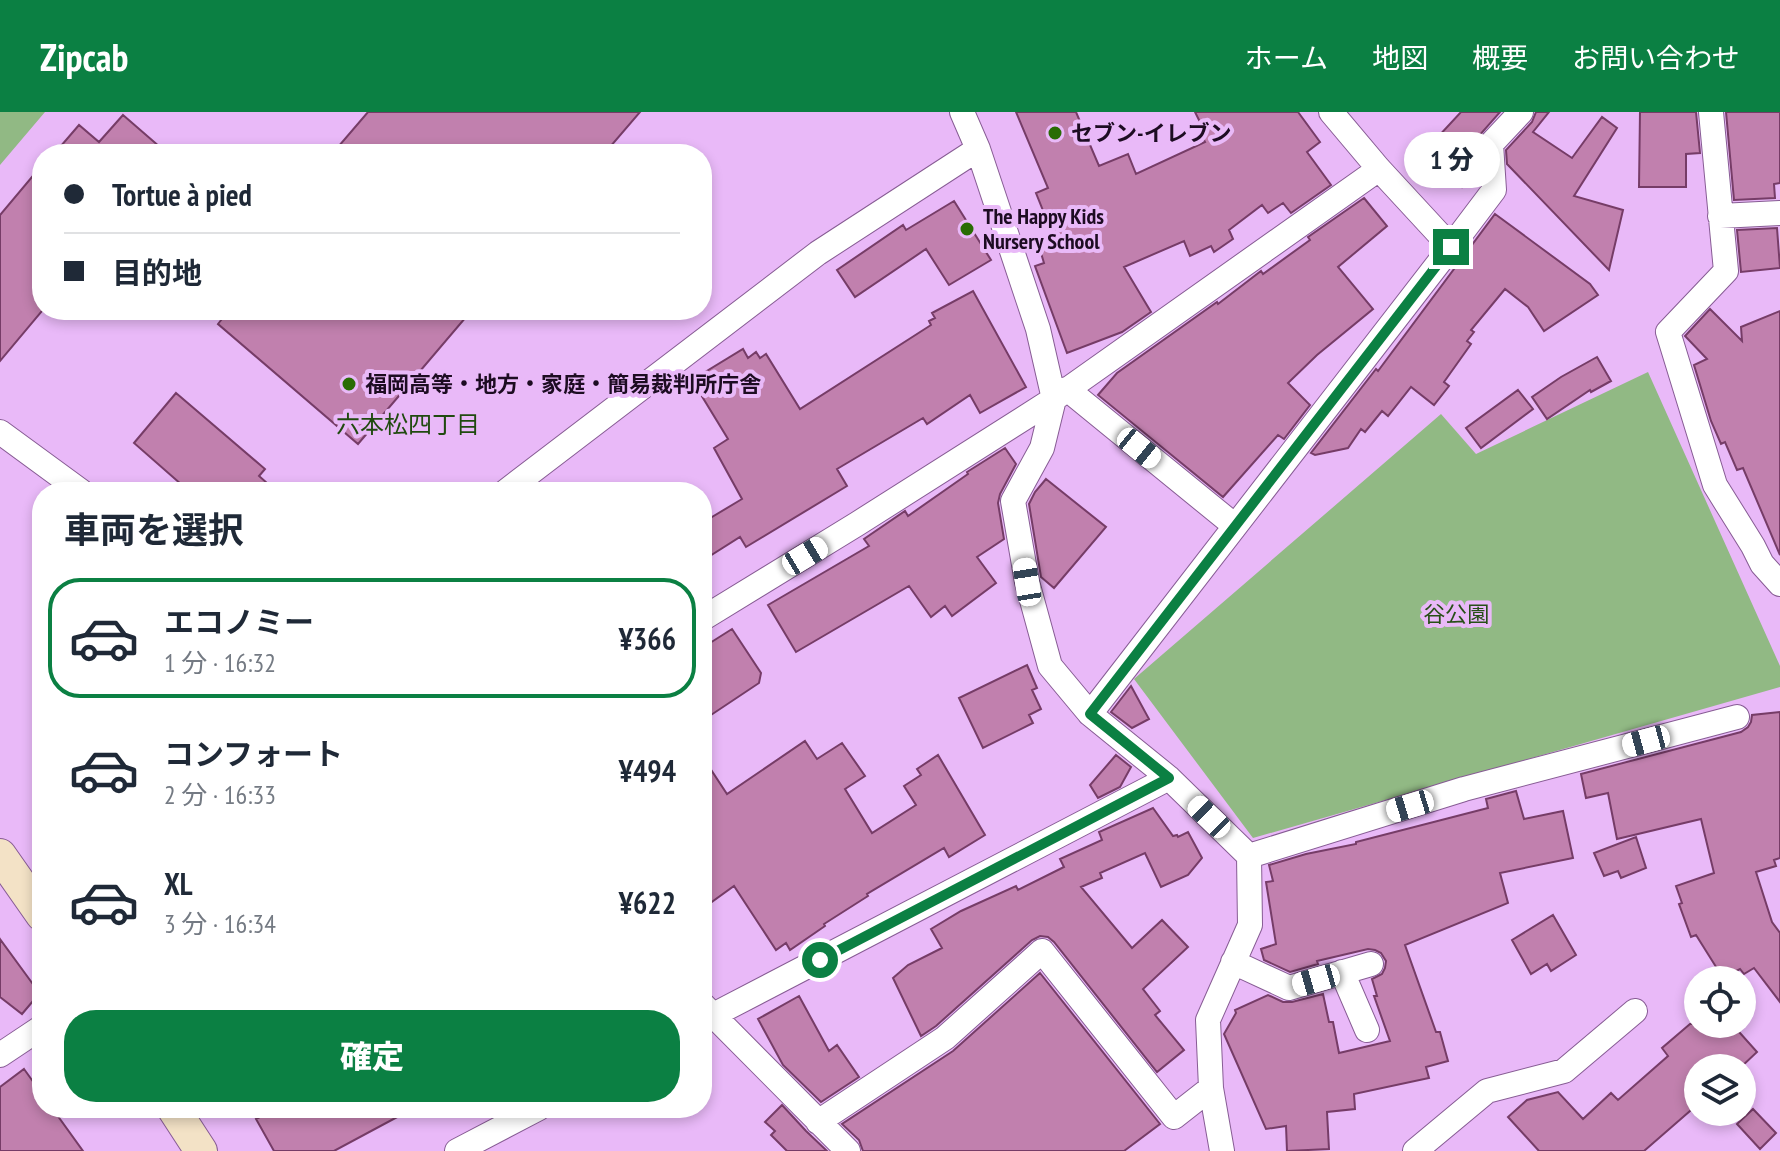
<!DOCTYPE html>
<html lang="ja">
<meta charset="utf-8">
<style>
body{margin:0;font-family:"PT Sans Narrow","Noto Sans JP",sans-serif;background:#f2f2f3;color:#1f2937;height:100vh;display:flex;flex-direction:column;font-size:30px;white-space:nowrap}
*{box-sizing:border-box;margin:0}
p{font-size:26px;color:#747a83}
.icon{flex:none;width:44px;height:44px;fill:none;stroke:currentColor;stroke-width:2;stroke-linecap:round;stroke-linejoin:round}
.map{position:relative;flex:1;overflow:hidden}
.sheet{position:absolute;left:32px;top:370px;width:680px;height:636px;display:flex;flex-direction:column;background:#fff;border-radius:32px;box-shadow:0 4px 12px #0003}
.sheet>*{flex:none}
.hud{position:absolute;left:32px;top:32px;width:680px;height:176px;border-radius:32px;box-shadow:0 4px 12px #0003;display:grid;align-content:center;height:176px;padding:0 32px;background:#fff}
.tools{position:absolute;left:1684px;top:854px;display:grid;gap:16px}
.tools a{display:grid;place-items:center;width:72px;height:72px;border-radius:50%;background:#fff;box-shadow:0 4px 12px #0003;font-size:40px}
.end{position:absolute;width:36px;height:36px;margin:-18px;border:10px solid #0b8043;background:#fff;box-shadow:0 0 0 4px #fff}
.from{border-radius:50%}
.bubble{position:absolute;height:56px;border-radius:28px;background:#fff;box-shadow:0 4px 12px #0003;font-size:26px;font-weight:800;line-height:56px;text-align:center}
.car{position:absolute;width:24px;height:48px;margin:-24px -12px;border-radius:10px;box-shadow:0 0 6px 2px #0007;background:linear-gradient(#fff 24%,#345 0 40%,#fff 0 76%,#345 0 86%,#fff 0)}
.hud b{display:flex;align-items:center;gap:28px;height:76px;font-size:30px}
.hud b+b{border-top:2px solid #e0e1e3}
.hud i{width:20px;height:20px;background:#1f2937}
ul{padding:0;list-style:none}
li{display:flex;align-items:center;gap:24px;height:120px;margin:0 16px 12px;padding:0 16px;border:4px solid transparent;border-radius:32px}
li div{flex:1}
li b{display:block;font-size:30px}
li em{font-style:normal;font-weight:800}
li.active{border-color:#0b8043}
li>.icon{width:72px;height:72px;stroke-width:1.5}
h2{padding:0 32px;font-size:36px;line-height:96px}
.primary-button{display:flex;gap:16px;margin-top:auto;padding:16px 32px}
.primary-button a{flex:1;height:92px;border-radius:32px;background:#0b8043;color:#fff;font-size:32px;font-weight:800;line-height:92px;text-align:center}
header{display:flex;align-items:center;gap:48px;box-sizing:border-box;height:112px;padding:0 40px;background:#0b8043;color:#fff}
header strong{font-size:38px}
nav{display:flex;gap:44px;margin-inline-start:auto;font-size:28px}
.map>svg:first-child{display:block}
.green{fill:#91b984}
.building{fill:#c180ae;stroke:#763c67;stroke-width:2}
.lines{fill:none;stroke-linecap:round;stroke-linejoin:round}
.street-casing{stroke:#875c94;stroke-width:26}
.secondary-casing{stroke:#875c94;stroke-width:34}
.street{stroke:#fff;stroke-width:24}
.secondary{stroke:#f3e2c6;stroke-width:32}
.route{stroke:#0b8043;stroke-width:10}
.poi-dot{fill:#296c04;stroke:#e9b9f8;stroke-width:3}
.labels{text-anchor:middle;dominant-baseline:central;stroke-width:8;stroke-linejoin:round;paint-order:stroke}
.poi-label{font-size:22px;font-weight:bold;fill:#1d0c22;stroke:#e9b9f8;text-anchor:start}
.park-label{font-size:22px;fill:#274f17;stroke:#e9b9f8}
.neighbourhood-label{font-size:24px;fill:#204a0f;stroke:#e9b9f8}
</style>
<header>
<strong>Zipcab</strong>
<nav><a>ホーム</a><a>地図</a><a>概要</a><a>お問い合わせ</a></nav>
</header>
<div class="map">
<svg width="1780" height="1039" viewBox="0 0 1780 1039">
<rect width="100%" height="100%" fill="#e9b9f8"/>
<path class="green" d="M0,0H45L0,53Z
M1648,260L1780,554V575L1253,726L1134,567L1441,302L1476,342Z"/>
<path class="building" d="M368,0H640L604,42H332Z
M1016,0H1076L1099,54L1128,42L1136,62L1205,30L1195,12L1200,10L1195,0H1298L1320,30L1307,40L1331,73L1291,101L1283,91L1268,101L1262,93L1229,118L1233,127L1214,140L1211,134L1190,144L1184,129L1124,155L1151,200L1122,220L1067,241L1035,154L1044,151L1038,131L1054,126L1036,81L1048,76Z
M1461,0H1500L1477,26L1478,57L1462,75L1424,40Z
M1536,0H1549L1533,20L1572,46L1602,5L1617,16L1574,84L1623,98L1609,158L1507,52L1506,38L1532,10Z
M1640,0H1696L1700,41L1686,42V75H1639Z
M1726,0H1780V71L1774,72L1775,86L1734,88Z
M123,3L168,42H54L79,13L99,30Z
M42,53V199L0,249V103Z
M1364,86L1387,114L1338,155L1373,197L1317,243L1288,271L1310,293L1284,327L1278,323L1223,385L1098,283L1117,261L1217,190L1218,192L1261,159L1263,162L1310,128L1308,125Z
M954,89L991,148L949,173L926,137L855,185L837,158L903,113L906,118Z
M1495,102L1590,172L1598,183L1544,219L1528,195L1505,177L1471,218L1474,220L1467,229L1471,232L1444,270L1449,274L1434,293L1411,275L1388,304L1382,299L1365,320L1361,317L1348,336L1315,343L1311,341L1376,257L1378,259Z
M1777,116L1780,156L1741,160L1737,118Z
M973,179L1026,275L980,301L970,283L927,312L923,306L837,357L847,374L746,435L740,425L702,449V411L742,387L714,336L728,327L692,268L743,237L748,246L756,240L760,246L766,242L800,297L931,213L929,209L935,206L932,201Z
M1710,197L1742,229L1741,215L1780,199V443L1743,356L1737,358L1725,330L1721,332L1711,309L1694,253L1707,247L1685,224Z
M229,198H472L358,332L218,212Z
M1597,245L1611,269L1591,280L1590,278L1547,307L1532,285L1561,265Z
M1518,278L1533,297L1481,336L1466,316Z
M176,281L265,357L259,364L277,380H190L134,331Z
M1005,336L1016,352L1000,382L998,391L1004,427L977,445L996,471L952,504L945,494L931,505L909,474L796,540L768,493L869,434L864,427L905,399L908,404L968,362L967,360Z
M1046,367L1106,415L1054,476L1041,465L1029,392L1035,380Z
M732,517L761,561L759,571L702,609V536Z
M1027,553L1037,576L1032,578L1041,597L1029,603L1033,611L983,636L959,586Z
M1131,574L1149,607L1132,616L1111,600Z
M1780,600V746L1774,748L1776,754L1756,760L1772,810L1780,821V890L1754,856L1744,862L1740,857L1723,866L1696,823L1691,825L1679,792L1682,791L1676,774L1714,761L1701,707L1617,727L1608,681L1586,686L1581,662L1741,620L1748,615L1751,610L1752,603Z
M805,629L817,647L842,631L865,664L845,677L872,721L916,693L904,674L921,663L917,657L938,643L985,723L949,745L944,736L867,782L868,784L824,812L825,814L790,838L786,831L776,838L734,774L702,797V644L727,682Z
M1116,643L1131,655L1120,675L1098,686L1090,673Z
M1516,679L1524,707L1563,699L1573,746L1500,761L1508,791L1405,833L1436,920H1440L1448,949L1426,955L1429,966L1354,982L1355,997L1327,1000L1329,1037L1287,1039L1286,1014L1266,1017L1224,922L1236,901L1235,898L1268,883L1283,890H1292L1323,882L1329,910H1333L1339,941L1390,929L1374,884H1377L1372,867L1382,862L1385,856L1386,849L1381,841L1375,838L1368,837L1317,849L1318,852L1290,860L1264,848L1261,837L1276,832L1266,770L1273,769L1269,753L1306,742L1356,732V730L1488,696L1486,687Z
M1153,696L1173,724L1177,723L1178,725L1188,720L1202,746L1188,763L1161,775L1145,741L1100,761L1102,766L1081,775L1132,836L1162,808L1188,835L1143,877L1160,899L1155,903L1184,938L1157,960L1054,830L1048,825L1040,824L1032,828L936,914L921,924L893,866L908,853L942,836L931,817L961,799L1016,774L1018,778L1064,755L1060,747L1102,728L1099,720Z
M1636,725L1646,756L1621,766L1618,759L1604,764L1594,741Z
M1553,803L1576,843L1551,859L1547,852L1531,862L1512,828Z
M0,827L35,875L33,889L22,902L0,885Z
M1040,861L1160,1012L1124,1039H863L859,1028L842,1012L953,939Z
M799,884L829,939L837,933L859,965L821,990L783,953L758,907Z
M1690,912H1732L1757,940L1740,956H1698V992L1644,1039H1539L1508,1005L1527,988L1558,980L1583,1007L1611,981L1618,988L1668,944L1662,936Z
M24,957L42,982V996H52L83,1039H0V975Z
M782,993L806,1019L827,1039H787L771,1023L775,1019L765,1010Z
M277,996H414L334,1039H274L256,1007Z
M1753,997L1776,1021L1760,1037L1737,1012Z"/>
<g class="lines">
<g class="street-casing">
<path id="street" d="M962,0L978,37L1038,217L1054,287L1042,336L1013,389L1027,470L1050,554L1090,602L1169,666L1249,744L1250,813L1208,908L1211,976L1222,1039
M1711,0L1726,159L1668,220L1715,373L1753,434L1762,452L1780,472
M1720,104L1780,101
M1451,135L1494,78L1491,32L1521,0
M1067,277L1235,414
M0,320L82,380
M505,380L818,141L978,37
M702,507L857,412L1054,287L1379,57
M1090,602L1451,135L1379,57L1331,0
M1249,744L1464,677L1737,605
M1233,850L1289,876L1371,852
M1342,860L1367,918
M703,893L848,1039
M702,909L1169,666
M0,943L42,915
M818,1010L945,926L1042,839L1174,1005L1211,976
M457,1039L539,996
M1415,1039L1487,979L1564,959L1635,899"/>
</g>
<g class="secondary-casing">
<path id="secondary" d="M0,743L42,803
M173,996L201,1039"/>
</g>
<use href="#street" class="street"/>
<use href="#secondary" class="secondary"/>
</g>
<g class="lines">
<path class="route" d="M820,848L1169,666L1090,602L1451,135"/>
</g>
<g class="poi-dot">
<circle cx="1055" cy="21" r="8"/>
<circle cx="967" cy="117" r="8"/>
<circle cx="349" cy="272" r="8"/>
</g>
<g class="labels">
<g class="poi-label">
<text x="1071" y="21">セブン-イレブン</text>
<text x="983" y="104">The Happy Kids<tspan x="983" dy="25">Nursery School</tspan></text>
<text x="365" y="272">福岡高等・地方・家庭・簡易裁判所庁舎</text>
</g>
<g class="park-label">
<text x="1456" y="502">谷公園</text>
</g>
<g class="neighbourhood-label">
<text x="408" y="312">六本松四丁目</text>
</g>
</g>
</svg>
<div class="tools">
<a><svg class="icon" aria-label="locate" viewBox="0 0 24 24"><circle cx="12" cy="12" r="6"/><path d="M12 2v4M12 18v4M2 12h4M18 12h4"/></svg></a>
<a><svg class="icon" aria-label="layers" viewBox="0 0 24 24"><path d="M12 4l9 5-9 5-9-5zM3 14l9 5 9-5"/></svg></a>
</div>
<i class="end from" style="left:820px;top:848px"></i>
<i class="end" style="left:1451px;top:135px"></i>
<div class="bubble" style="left:1404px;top:20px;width:96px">1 分</div>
<i class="car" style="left:1139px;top:336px;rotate:129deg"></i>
<i class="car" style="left:805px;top:444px;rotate:59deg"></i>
<i class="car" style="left:1027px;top:470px;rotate:351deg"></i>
<i class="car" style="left:1646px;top:629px;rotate:255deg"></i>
<i class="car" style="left:1410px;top:694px;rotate:253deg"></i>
<i class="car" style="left:1209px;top:705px;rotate:314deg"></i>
<i class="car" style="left:1316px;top:868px;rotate:254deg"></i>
<div class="hud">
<b><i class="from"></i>Tortue à pied</b>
<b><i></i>目的地</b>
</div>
<section class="sheet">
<h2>車両を選択</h2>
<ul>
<li class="active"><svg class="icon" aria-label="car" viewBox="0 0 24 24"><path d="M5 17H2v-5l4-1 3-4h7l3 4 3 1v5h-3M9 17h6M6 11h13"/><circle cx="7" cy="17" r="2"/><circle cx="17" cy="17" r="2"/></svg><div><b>エコノミー</b><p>1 分 · 16:32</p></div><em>¥366</em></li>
<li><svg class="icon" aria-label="car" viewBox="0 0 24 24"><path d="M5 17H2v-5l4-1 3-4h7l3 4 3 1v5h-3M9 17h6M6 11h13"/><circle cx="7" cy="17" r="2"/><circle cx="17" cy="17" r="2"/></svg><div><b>コンフォート</b><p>2 分 · 16:33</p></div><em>¥494</em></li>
<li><svg class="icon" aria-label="car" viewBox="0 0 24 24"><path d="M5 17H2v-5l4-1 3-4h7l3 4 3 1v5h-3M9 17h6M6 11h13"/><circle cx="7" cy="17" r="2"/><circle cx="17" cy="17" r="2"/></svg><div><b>XL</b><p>3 分 · 16:34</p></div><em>¥622</em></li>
</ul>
<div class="primary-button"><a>確定</a></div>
</section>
</div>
